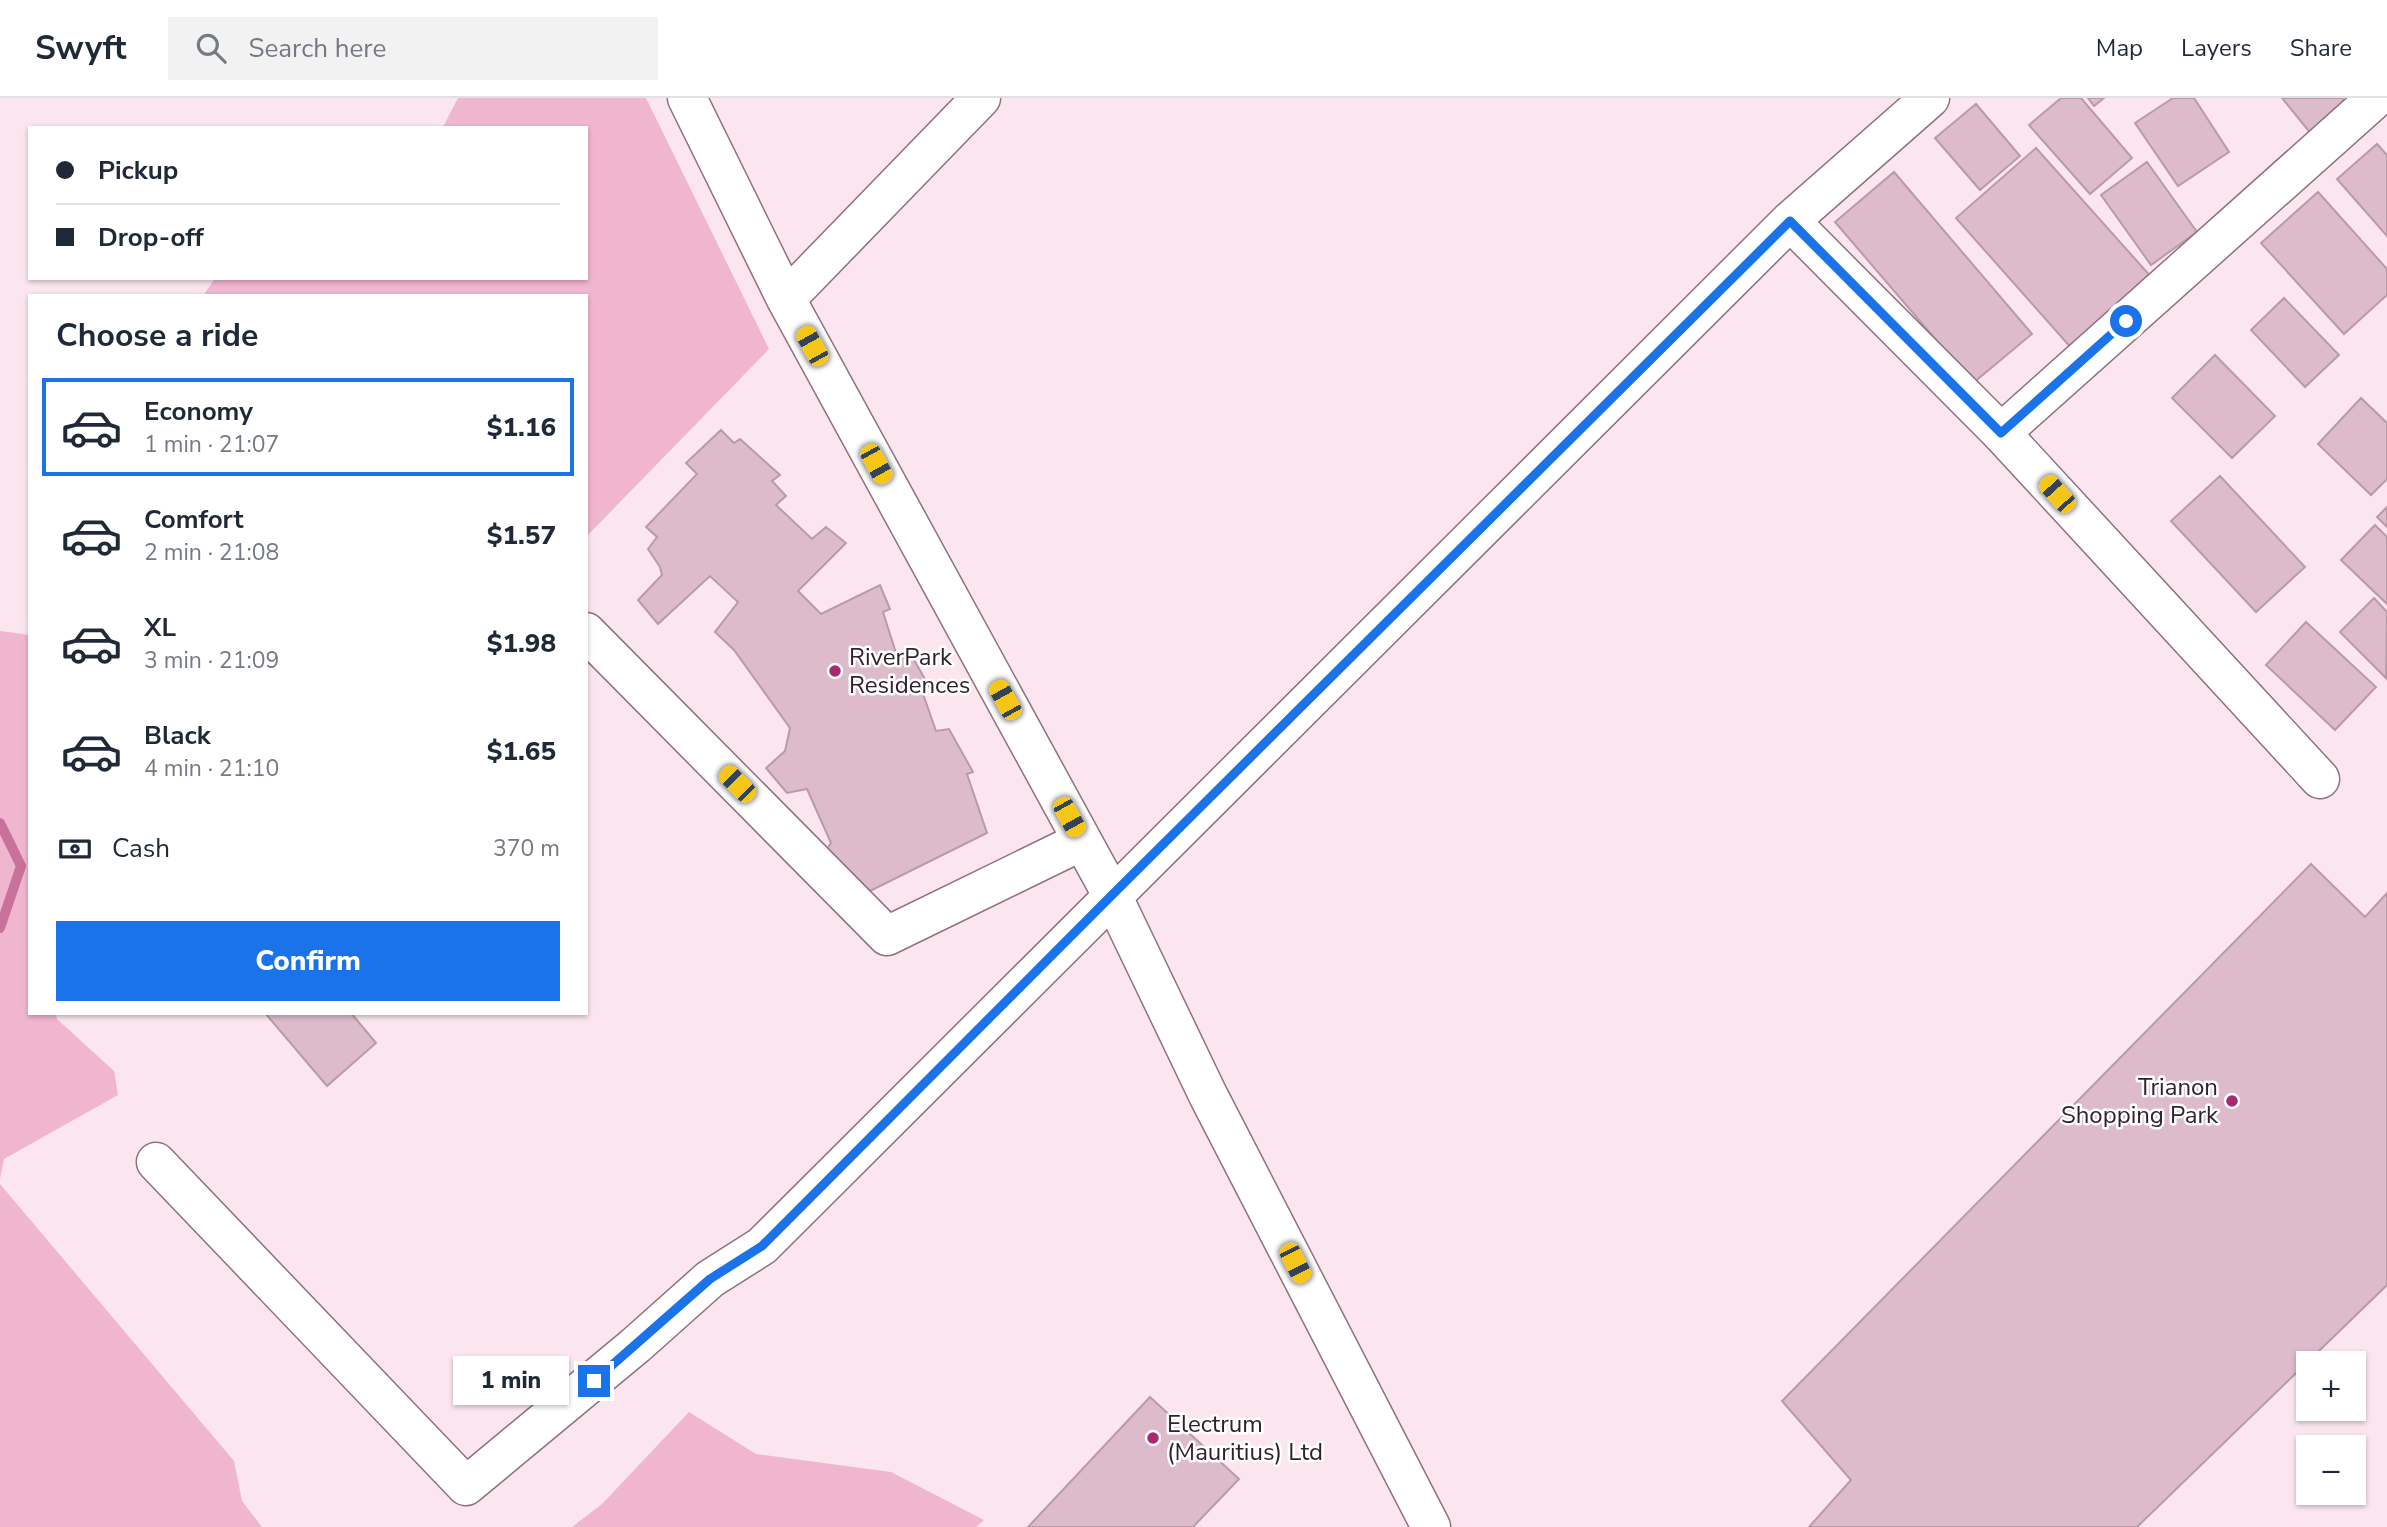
<!DOCTYPE html>
<meta charset="utf-8">
<style>
body{margin:0;font-family:"Nunito Sans",sans-serif;background:#f2f2f3;color:#1f2937;height:100vh;display:flex;flex-direction:column;font-size:26px;white-space:nowrap}
*{box-sizing:border-box;margin:0}
p{font-size:23px;color:#747a83}
.icon{flex:none;width:38px;height:38px;fill:none;stroke:currentColor;stroke-width:2;stroke-linecap:round;stroke-linejoin:round}
.map{position:relative;flex:1;overflow:hidden}
.details{position:absolute;left:28px;top:196px;width:560px;height:721px;display:flex;flex-direction:column;background:#fff;border-radius:0px;box-shadow:0 2px 5px #0004}
.details>*{flex:none}
.banner{position:absolute;left:28px;top:28px;width:560px;height:154px;border-radius:0px;box-shadow:0 2px 5px #0004;display:grid;align-content:center;height:154px;padding:0 28px;background:#fff}
.buttons{position:absolute;left:2296px;top:1253px;display:grid;gap:14px}
.buttons a{display:grid;place-items:center;width:70px;height:70px;border-radius:0px;background:#fff;box-shadow:0 2px 5px #0004;font-size:35px}
.end{position:absolute;width:32px;height:32px;margin:-16px;border:9px solid #1a73e8;background:#fff;box-shadow:0 0 0 4px #fff}
.from{border-radius:50%}
.bubble{position:absolute;height:49px;border-radius:0px;background:#fff;box-shadow:0 2px 5px #0004;font-size:23px;font-weight:800;line-height:49px;text-align:center}
.car{position:absolute;width:21px;height:42px;margin:-21px -10px;border-radius:9px;box-shadow:0 0 5px 2px #0007;background:linear-gradient(#f5c518 24%,#345 0 40%,#f5c518 0 76%,#345 0 86%,#f5c518 0)}
.banner b{display:flex;align-items:center;gap:24px;height:66px;font-size:26px}
.banner b+b{border-top:2px solid #e0e1e3}
.banner i{width:18px;height:18px;background:#1f2937}
ul{padding:0;list-style:none}
li{display:flex;align-items:center;gap:21px;height:98px;margin:0 14px 10px;padding:0 14px;border:4px solid transparent;border-radius:0px}
li div{flex:1}
li b{display:block;font-size:26px}
li em{font-style:normal;font-weight:800}
li.on{border-color:#1a73e8}
li>.icon{width:63px;height:63px;stroke-width:1.5}
h2{padding:0 28px;font-size:32px;line-height:84px}
.pay{display:flex;align-items:center;gap:18px;height:77px;padding:0 28px;font-size:26px}
.pay p{margin-inline-start:auto}
.cta{display:flex;gap:14px;margin-top:auto;padding:14px 28px}
.cta a{flex:1;height:80px;border-radius:0px;background:#1a73e8;color:#fff;font-size:28px;font-weight:800;line-height:80px;text-align:center}
header{display:flex;align-items:center;gap:42px;box-sizing:border-box;height:98px;padding:0 35px;background:#fff;border-bottom:2px solid #e0e1e3}
header strong{font-size:33px}
nav{display:flex;gap:38px;margin-inline-start:auto;font-size:24px}
.search{width:490px;height:63px;background:#f2f2f3;display:flex;align-items:center;gap:18px;box-sizing:border-box;padding:0 24px;border-radius:0px;color:#747a83;font-size:26px}
.map>svg:first-child{display:block}
.green{fill:#f0b6d0}
.lines{fill:none;stroke-linecap:round;stroke-linejoin:round}
.stream{stroke:#c7719b;stroke-width:10}
.building{fill:#ddbbca;stroke:#ba9aa8;stroke-width:2}
.minor-casing{stroke:#8f717e;stroke-width:41}
.major-casing{stroke:#8f717e;stroke-width:41}
.minor{stroke:#fff;stroke-width:38}
.major{stroke:#fff;stroke-width:38}
.route{stroke:#1a73e8;stroke-width:9}
.poi-dot{fill:#ab2974;stroke:#fff;stroke-width:2.5}
.labels{text-anchor:middle;dominant-baseline:central;stroke-width:5;stroke-linejoin:round;paint-order:stroke}
.poi-label{font-size:24px;fill:#2f2228;stroke:#fff;text-anchor:start}
</style>
<header>
<strong>Swyft</strong>
<div class="search"><svg class="icon" aria-label="search" viewBox="0 0 24 24"><circle cx="10" cy="10" r="6"/><path d="M15 15l6 6"/></svg>Search here</div>
<nav><a>Map</a><a>Layers</a><a>Share</a></nav>
</header>
<div class="map">
<svg width="2387" height="1429" viewBox="0 0 2387 1429">
<rect width="100%" height="100%" fill="#fbe6ef"/>
<path class="green" d="M458,0H646L769,251L586,439V198H203L215,180H586V30H440L444,27Z
M0,533L30,537V915H56L57,921L114,973L118,997L4,1061L0,1081Z
M0,1086L234,1363L242,1403L262,1429H0Z
M689,1314L756,1356L891,1374L984,1422L976,1429H572L602,1406Z"/>
<g class="lines">
<path class="stream" d="M0,725L21,768L0,830"/>
</g>
<path class="building" d="M2061,0H2081L2132,60L2090,96L2029,27Z
M2088,0H2104L2094,8Z
M2173,0H2194L2229,54L2178,88L2135,25Z
M2282,0H2342L2352,13L2316,42Z
M1976,6L2020,58L1980,92L1935,40Z
M2377,46L2387,57V138L2337,81Z
M2036,50L2153,181L2073,252L1956,120Z
M2147,64L2197,134L2151,167L2101,97Z
M1894,74L2032,236L1973,285L1835,124Z
M2318,94L2387,171V197L2344,236L2261,145Z
M2284,200L2339,257L2305,289L2251,232Z
M2215,257L2275,318L2232,360L2172,300Z
M2361,300L2387,325V381L2371,397L2318,346Z
M721,332L734,345L740,341L780,377L772,383L786,398L776,407L812,441L826,429L846,445L798,493L821,516L880,487L890,511L883,514L897,558L910,555L929,588L921,590L936,633L949,631L973,674L967,676L987,735L862,797L824,755L831,745L807,691L787,695L766,670L785,653L790,630L734,552L715,534L738,504L710,478L658,526L638,502L662,477L660,469L648,451L657,439L646,429L697,376L686,365Z
M2220,378L2305,469L2256,514L2171,423Z
M2387,409V429L2377,419Z
M2375,427L2387,439V506L2341,462Z
M2374,500L2387,514L2386,580L2340,534Z
M2306,524L2376,589L2335,632L2266,567Z
M2311,766L2365,819L2387,795V1187L2137,1429H1809L1851,1382L1782,1303Z
M265,915H351L376,945L327,988Z
M1150,1299L1239,1381L1193,1429H1028Z"/>
<g class="lines">
<g class="minor-casing">
<path id="minor" d="M687,0L786,201L1112,797L1208,997L1431,1429
M1790,123L2001,335L2320,681
M786,201L981,0
M586,534L887,838L1082,743
M156,1064L466,1388L636,1247L710,1181L762,1148L1790,123L1930,0"/>
</g>
<g class="major-casing">
<path id="major" d="M2001,335L2376,0"/>
</g>
<use href="#minor" class="minor"/>
<use href="#major" class="major"/>
</g>
<g class="lines">
<path class="route" d="M594,1283L710,1181L762,1148L1112,797L1790,123L2001,335L2126,223"/>
</g>
<g class="poi-dot">
<circle cx="835" cy="573" r="7"/>
<circle cx="2232" cy="1003" r="7"/>
<circle cx="1153" cy="1340" r="7"/>
</g>
<g class="labels">
<g class="poi-label">
<text x="849" y="559">RiverPark<tspan x="849" dy="28">Residences</tspan></text>
<text x="2218" y="989" text-anchor="end">Trianon<tspan x="2218" dy="28">Shopping Park</tspan></text>
<text x="1167" y="1326">Electrum<tspan x="1167" dy="28">(Mauritius) Ltd</tspan></text>
</g>
</g>
</svg>
<div class="buttons">
<a>+</a>
<a>−</a>
</div>
<i class="end from" style="left:2126px;top:223px"></i>
<i class="end" style="left:594px;top:1283px"></i>
<div class="bubble" style="left:453px;top:1258px;width:116px">1 min</div>
<i class="car" style="left:812px;top:248px;rotate:331deg"></i>
<i class="car" style="left:876px;top:366px;rotate:151deg"></i>
<i class="car" style="left:2057px;top:396px;rotate:318deg"></i>
<i class="car" style="left:1005px;top:602px;rotate:331deg"></i>
<i class="car" style="left:737px;top:686px;rotate:315deg"></i>
<i class="car" style="left:1069px;top:719px;rotate:151deg"></i>
<i class="car" style="left:1295px;top:1165px;rotate:153deg"></i>
<div class="banner">
<b><i class="from"></i>Pickup</b>
<b><i></i>Drop-off</b>
</div>
<section class="details">
<h2>Choose a ride</h2>
<ul>
<li class="on"><svg class="icon" aria-label="car" viewBox="0 0 24 24"><path d="M5 17H2v-5l4-1 3-4h7l3 4 3 1v5h-3M9 17h6M6 11h13"/><circle cx="7" cy="17" r="2"/><circle cx="17" cy="17" r="2"/></svg><div><b>Economy</b><p>1 min · 21:07</p></div><em>$1.16</em></li>
<li><svg class="icon" aria-label="car" viewBox="0 0 24 24"><path d="M5 17H2v-5l4-1 3-4h7l3 4 3 1v5h-3M9 17h6M6 11h13"/><circle cx="7" cy="17" r="2"/><circle cx="17" cy="17" r="2"/></svg><div><b>Comfort</b><p>2 min · 21:08</p></div><em>$1.57</em></li>
<li><svg class="icon" aria-label="car" viewBox="0 0 24 24"><path d="M5 17H2v-5l4-1 3-4h7l3 4 3 1v5h-3M9 17h6M6 11h13"/><circle cx="7" cy="17" r="2"/><circle cx="17" cy="17" r="2"/></svg><div><b>XL</b><p>3 min · 21:09</p></div><em>$1.98</em></li>
<li><svg class="icon" aria-label="car" viewBox="0 0 24 24"><path d="M5 17H2v-5l4-1 3-4h7l3 4 3 1v5h-3M9 17h6M6 11h13"/><circle cx="7" cy="17" r="2"/><circle cx="17" cy="17" r="2"/></svg><div><b>Black</b><p>4 min · 21:10</p></div><em>$1.65</em></li>
</ul>
<div class="pay"><svg class="icon" aria-label="cash" viewBox="0 0 24 24"><path d="M3 7h18v10H3z"/><circle cx="12" cy="12" r="2"/></svg>Cash<p>370 m</p></div>
<div class="cta"><a>Confirm</a></div>
</section>
</div>
